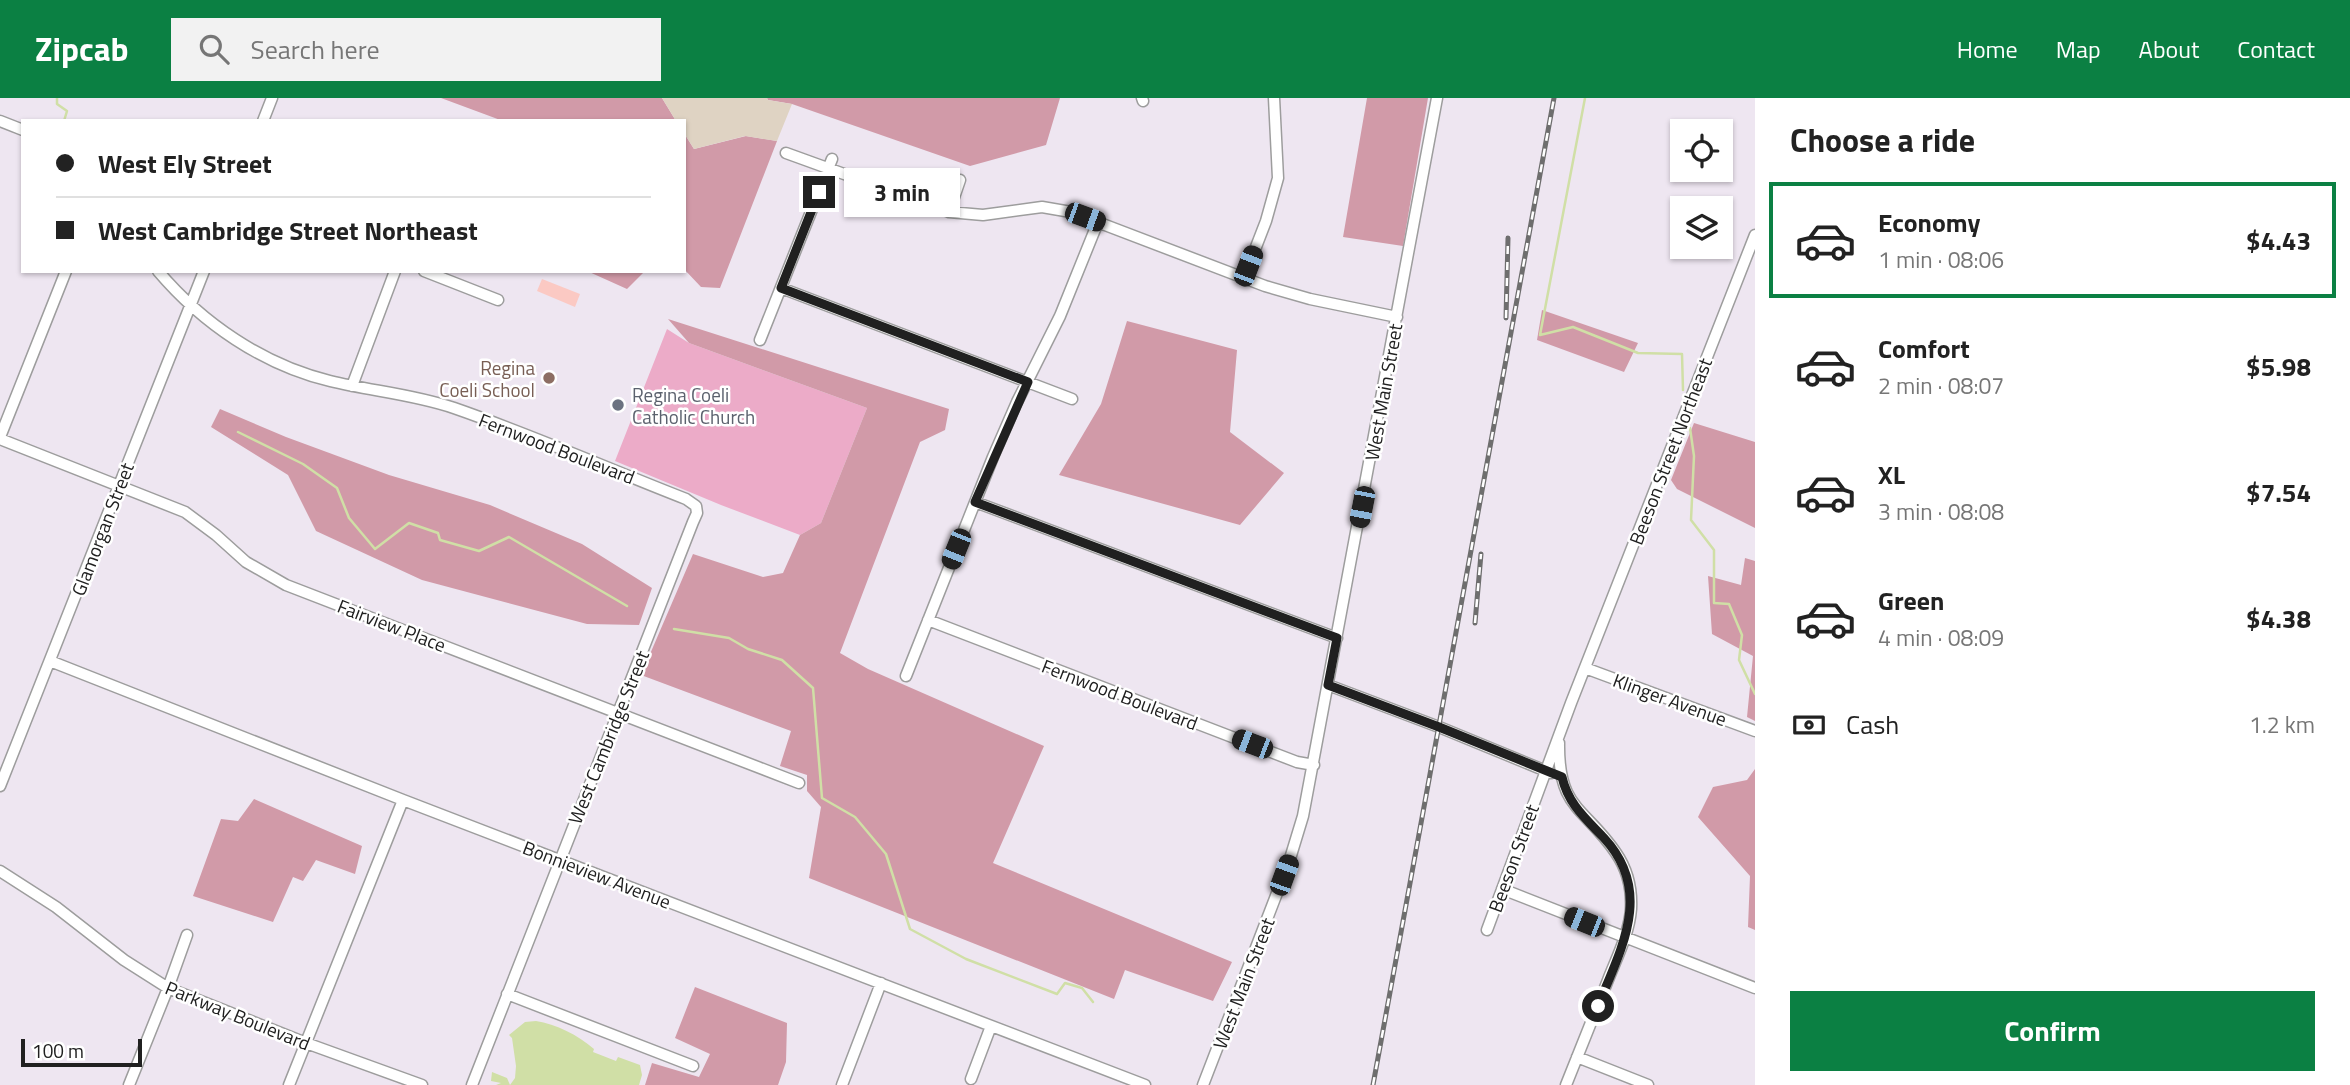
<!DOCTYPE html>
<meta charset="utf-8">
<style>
body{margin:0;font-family:"Titillium Web",sans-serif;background:#f2f2f2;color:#222;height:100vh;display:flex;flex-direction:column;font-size:26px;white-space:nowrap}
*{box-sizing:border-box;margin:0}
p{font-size:23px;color:#767676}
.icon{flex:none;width:38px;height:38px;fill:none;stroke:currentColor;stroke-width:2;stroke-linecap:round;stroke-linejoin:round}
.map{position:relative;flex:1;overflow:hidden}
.panel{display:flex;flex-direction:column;background:#fff;width:595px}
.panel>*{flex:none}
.banner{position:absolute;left:21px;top:21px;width:665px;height:154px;border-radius:0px;box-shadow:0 2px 5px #0004;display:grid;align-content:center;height:154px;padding:0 35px;background:#fff}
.tools{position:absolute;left:1670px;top:21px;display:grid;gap:14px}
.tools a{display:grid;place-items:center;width:63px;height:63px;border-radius:0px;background:#fff;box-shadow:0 2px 5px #0004;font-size:35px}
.scale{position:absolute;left:21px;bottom:18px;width:121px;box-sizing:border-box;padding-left:7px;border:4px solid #202020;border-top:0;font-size:19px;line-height:24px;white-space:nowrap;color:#202020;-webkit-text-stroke:5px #fff;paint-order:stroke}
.end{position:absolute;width:32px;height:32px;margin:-16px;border:9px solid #202020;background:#fff;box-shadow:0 0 0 4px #fff}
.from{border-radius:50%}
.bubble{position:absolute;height:49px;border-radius:0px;background:#fff;box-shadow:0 2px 5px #0004;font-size:23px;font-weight:700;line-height:49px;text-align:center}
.car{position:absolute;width:21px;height:42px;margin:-21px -10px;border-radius:9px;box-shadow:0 0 5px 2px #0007;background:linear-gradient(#222 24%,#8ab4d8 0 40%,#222 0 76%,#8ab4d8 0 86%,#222 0)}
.banner b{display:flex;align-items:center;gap:24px;height:66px;font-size:26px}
.banner b+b{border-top:2px solid #e0e0e0}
.banner i{width:18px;height:18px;background:#222}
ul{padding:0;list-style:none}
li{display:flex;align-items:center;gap:21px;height:116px;margin:0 14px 10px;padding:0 21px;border:4px solid transparent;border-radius:0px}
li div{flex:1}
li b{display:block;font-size:26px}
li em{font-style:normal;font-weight:700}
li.selected{border-color:#0b8043}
li>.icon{width:63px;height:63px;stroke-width:1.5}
h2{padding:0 35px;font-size:32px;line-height:84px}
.pay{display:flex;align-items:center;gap:18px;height:77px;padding:0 35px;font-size:26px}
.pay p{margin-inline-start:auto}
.button{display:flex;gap:14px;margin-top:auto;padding:14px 35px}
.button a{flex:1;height:80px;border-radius:0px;background:#0b8043;color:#fff;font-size:28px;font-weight:700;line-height:80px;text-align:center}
header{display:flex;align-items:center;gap:42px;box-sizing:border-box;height:98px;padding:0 35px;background:#0b8043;color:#fff}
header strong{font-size:33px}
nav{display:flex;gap:38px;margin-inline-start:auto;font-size:24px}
.search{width:490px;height:63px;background:#f2f2f2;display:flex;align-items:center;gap:18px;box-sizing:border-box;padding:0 24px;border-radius:0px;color:#767676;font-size:26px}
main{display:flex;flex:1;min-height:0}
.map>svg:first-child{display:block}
.grass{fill:#ecabc8}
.forest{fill:#d19aa8}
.wetland{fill:#dfd3c3}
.park{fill:#fbc9c3}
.water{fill:#d0dfa6}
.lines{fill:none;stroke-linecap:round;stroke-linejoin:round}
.stream{stroke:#d0dfa6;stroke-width:2.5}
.minor-casing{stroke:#9d9d9d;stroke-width:13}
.minor{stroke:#fff;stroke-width:10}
.rail-casing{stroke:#6e6e6e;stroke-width:5}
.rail{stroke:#fff;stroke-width:2.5;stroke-dasharray:8;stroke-linecap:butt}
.route{stroke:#202020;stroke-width:9}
.education-dot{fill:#8d6e63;stroke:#fff;stroke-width:2.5}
.worship-dot{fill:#6b7280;stroke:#fff;stroke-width:2.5}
.labels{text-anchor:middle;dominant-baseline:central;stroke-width:5;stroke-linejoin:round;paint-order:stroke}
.education-label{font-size:19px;fill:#785e54;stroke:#fff;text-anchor:end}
.street-label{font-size:19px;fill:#202020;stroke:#fff}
.worship-label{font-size:19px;fill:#5b616d;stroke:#fff;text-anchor:start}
</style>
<header>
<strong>Zipcab</strong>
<div class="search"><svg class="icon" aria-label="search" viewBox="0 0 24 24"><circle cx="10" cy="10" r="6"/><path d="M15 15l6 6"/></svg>Search here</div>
<nav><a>Home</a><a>Map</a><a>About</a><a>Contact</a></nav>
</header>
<main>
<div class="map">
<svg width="1755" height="987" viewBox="0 0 1755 987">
<rect width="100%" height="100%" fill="#eee6f1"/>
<path class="grass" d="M667,231L689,245L867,310L821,425L800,437L721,407L615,363Z"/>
<path class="forest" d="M441,0H662L676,23H503Z
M767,0H1060L1046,47L970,68L792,6L768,2Z
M1367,0H1428L1403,148L1343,139Z
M684,35L694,51L746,38L777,43L720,190L701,189L684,171Z
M587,173H645L627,191Z
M1542,212L1638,245L1624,274L1537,242Z
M668,221L949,311L945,332L920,344L840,555L868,571L1044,648L993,765L1232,864L1213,903L1125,872L1114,901L809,780L821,709L807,693V677L780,668L791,633L641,577L693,456L763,479L783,475L800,437L821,425L867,310L689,245Z
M1127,223L1237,252L1230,334L1284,375L1240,427L1059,377L1101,306Z
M220,311L286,339L389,377L490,407L582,446L652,490L639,527L587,526L422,482L316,433L288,377L211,329Z
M1694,325L1755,344V430L1677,391L1671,382Z
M1745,460L1755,463V623L1747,619L1753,558L1712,536L1708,478L1741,487Z
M1755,671V832L1748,829L1750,778L1698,719L1713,689L1747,682Z
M254,701L362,748L355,776L316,762L303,783L293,779L273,824L193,798L221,721L238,723Z
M695,889L787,925L786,964L778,987H645L652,965L699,979L710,956L675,940Z"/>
<path class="wetland" d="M662,0H767L768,2L792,6L777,43L745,38L694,51L684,35V23H676Z"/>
<path class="park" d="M542,181L580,196L575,209L537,193Z"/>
<path class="water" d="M536,923C556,926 578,937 594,951L593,954L616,963L618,959L640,967L642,977L639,987H496L501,985L491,983L492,974L507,980L510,987L515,980L516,968L512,940L509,937L525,924Z"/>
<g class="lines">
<path class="stream" d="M57,0V6L67,13L64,23
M1585,0L1540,237L1573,229L1638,255L1682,256L1683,292
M1690,330L1694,358L1691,422L1714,452V505L1729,506L1742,537L1739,562L1755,596
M238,334L303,366L337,390L349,420L375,451L409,425L438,435L440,442L479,453L509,439L627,508
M674,531L729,540L748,551L782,562L813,590L822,700L855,719L886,756L910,831L966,861L1057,896L1065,885L1082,890L1093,904"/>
<g class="minor-casing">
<path id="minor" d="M1142,0L1143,3
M0,23L23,32
M263,23L272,0
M786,55L949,114L983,117L1042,109L1071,114L1265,188L1310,201L1397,219
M949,114L960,82
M158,173C202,225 263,267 330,283C371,293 413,296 454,310C532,337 609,371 686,401L696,408L697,415L693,424L472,987
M424,173L498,202
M1244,180L1266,123L1278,80L1274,0
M781,190L1072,301
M760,242L832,61
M352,288L395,173
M0,339L66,173
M0,341L185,414L216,437L246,464L286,487L799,685
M975,404L1337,540
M928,522L1297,664L1314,667
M50,563L403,702L1145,987
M1585,570L1755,633
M906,578L993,359L1017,304L1060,218L1098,124
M1328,587L1439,629L1551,675
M1559,645C1558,712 1585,709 1616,755C1627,771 1632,791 1631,811C1629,836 1617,859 1608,882C1594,917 1580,952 1566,987
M0,688L204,173
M0,773L56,809L124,862L168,890L306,945L422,987
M1502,791L1755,890
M1487,832L1571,605L1755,137
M507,896L693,968
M1577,959L1648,987
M971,981L991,928
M129,987L168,890L187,837
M289,987L403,702
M842,987L881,885
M1203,987L1289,764L1303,718L1437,0"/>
</g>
<use href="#minor" class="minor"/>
<g class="rail-casing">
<path id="rail" d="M1506,220L1508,140
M1475,525L1481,456
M1373,987L1554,0"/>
</g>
<use href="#rail" class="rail"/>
</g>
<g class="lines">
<path class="route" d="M819,94L781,190L1028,284L975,404L1337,540L1328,587L1439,629L1562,679C1568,706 1586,721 1604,740C1654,794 1621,851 1598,908"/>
</g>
<circle class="education-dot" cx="549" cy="280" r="7"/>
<circle class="worship-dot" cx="618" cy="307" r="7"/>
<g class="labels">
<g class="education-label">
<text x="535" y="269">Regina<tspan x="535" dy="22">Coeli School</tspan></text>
</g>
<g class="street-label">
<text transform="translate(1383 294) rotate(-80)">West Main Street</text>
<text transform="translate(557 350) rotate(21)">Fernwood Boulevard</text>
<text transform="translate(1670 353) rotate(-69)">Beeson Street Northeast</text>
<text transform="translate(102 431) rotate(-69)">Glamorgan Street</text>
<text transform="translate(392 527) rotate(21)">Fairview Place</text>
<text transform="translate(1120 596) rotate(21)">Fernwood Boulevard</text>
<text transform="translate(1670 601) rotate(20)">Klinger Avenue</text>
<text transform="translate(608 639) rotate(-68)">West Cambridge Street</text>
<text transform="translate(1513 760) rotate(-70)">Beeson Street</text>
<text transform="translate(597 776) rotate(21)">Bonnieview Avenue</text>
<text transform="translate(1243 885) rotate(-69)">West Main Street</text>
<text transform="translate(238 917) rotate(22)">Parkway Boulevard</text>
</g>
<g class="worship-label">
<text x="632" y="296">Regina Coeli<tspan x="632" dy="22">Catholic Church</tspan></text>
</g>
</g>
</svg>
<div class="tools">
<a><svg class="icon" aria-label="locate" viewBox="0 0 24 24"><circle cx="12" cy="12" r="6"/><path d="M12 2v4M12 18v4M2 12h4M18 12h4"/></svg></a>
<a><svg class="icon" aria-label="layers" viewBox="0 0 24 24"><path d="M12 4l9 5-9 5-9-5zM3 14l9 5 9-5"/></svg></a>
</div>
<div class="scale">100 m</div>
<i class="end from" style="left:1598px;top:908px"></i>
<i class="end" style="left:819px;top:94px"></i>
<div class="bubble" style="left:844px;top:70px;width:116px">3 min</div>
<i class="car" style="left:1085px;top:119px;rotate:110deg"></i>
<i class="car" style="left:1248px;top:168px;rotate:21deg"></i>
<i class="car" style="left:1362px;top:409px;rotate:191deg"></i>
<i class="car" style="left:956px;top:451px;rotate:202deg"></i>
<i class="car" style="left:1252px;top:646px;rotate:291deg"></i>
<i class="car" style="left:1284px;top:777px;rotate:20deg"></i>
<i class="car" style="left:1584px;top:824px;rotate:292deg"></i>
<div class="banner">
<b><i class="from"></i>West Ely Street</b>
<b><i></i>West Cambridge Street Northeast</b>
</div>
</div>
<section class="panel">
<h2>Choose a ride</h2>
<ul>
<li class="selected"><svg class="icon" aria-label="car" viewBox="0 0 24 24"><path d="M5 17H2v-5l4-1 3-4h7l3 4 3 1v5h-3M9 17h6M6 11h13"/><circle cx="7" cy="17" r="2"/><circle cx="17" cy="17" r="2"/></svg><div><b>Economy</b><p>1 min · 08:06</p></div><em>$4.43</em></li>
<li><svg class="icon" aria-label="car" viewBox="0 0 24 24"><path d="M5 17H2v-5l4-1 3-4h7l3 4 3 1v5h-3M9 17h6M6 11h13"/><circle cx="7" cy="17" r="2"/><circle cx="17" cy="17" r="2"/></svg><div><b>Comfort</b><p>2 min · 08:07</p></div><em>$5.98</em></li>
<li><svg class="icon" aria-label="car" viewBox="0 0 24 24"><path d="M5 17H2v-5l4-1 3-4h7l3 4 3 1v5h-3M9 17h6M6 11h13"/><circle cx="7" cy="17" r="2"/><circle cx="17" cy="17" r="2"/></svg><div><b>XL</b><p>3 min · 08:08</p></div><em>$7.54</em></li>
<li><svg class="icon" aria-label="car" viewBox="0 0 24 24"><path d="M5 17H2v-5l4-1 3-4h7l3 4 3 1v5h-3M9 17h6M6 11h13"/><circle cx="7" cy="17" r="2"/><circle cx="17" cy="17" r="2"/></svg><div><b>Green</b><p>4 min · 08:09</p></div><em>$4.38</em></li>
</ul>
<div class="pay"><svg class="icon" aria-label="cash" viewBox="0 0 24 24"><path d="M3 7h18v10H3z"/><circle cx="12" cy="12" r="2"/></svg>Cash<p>1.2 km</p></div>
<div class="button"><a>Confirm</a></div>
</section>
</main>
